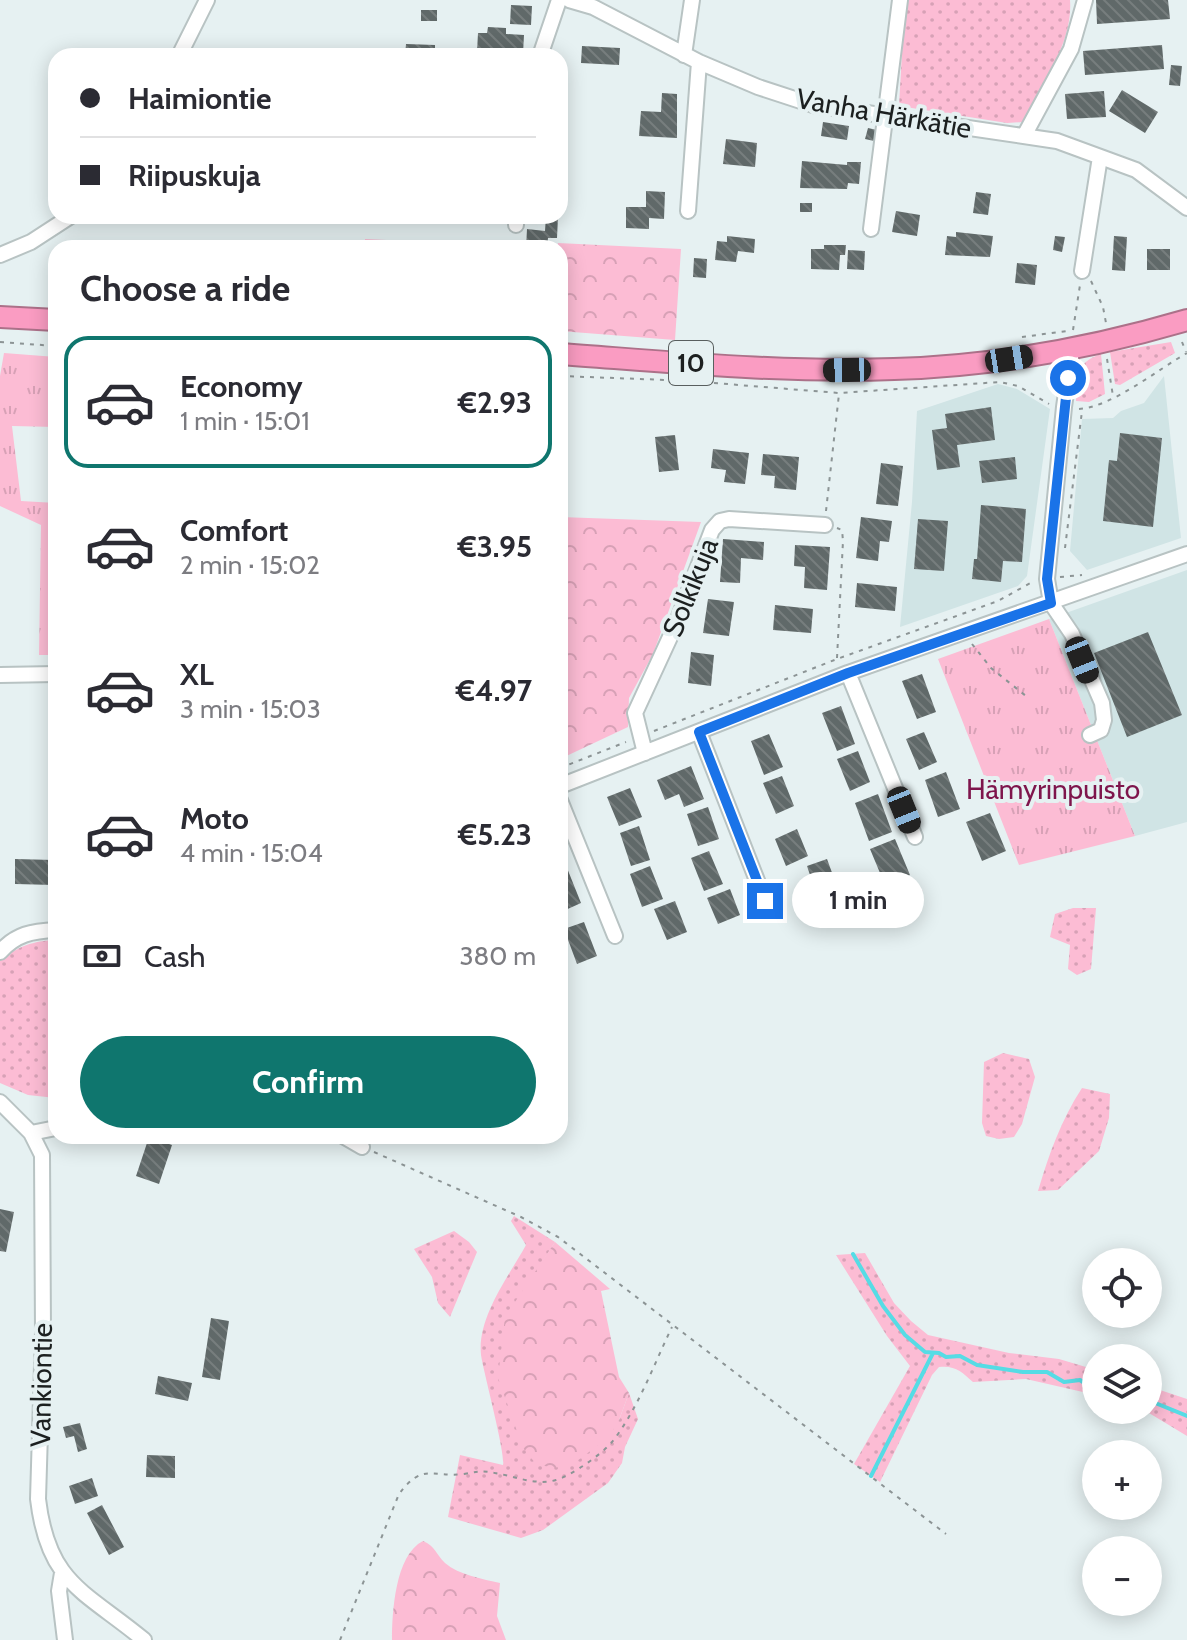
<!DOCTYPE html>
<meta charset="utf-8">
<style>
body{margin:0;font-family:Cabin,sans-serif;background:#f7f7f7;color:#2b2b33;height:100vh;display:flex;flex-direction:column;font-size:30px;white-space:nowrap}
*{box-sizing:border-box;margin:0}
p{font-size:26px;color:#7c7c81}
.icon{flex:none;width:44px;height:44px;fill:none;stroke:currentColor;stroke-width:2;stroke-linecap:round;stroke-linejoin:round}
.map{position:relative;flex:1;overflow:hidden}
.sheet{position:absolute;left:48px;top:240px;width:520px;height:904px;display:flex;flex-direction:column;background:#fff;border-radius:24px;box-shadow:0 4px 20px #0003}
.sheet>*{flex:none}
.banner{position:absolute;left:48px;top:48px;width:520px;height:176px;border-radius:24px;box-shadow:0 4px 20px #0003;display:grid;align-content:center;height:176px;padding:0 32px;background:#fff}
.buttons{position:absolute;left:1082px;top:1248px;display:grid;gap:16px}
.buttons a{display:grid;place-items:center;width:80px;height:80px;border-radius:50%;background:#fff;box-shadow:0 4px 20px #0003;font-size:40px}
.end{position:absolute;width:36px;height:36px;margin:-18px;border:10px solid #1a73e8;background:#fff;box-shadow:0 0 0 4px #fff}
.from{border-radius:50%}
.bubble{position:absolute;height:56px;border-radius:28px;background:#fff;box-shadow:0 4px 20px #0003;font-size:26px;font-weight:700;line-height:56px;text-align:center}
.car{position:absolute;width:24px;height:48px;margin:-24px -12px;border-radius:10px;box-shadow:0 0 6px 2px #0007;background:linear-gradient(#222 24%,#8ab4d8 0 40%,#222 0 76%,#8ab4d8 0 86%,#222 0)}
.banner b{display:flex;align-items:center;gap:28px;height:76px;font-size:30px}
.banner b+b{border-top:2px solid #e1e1e2}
.banner i{width:20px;height:20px;background:#2b2b33}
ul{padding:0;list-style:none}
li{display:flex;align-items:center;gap:24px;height:132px;margin:0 16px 12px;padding:0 16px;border:4px solid transparent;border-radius:24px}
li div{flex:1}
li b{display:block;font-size:30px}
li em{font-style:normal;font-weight:700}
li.selected{border-color:#0f766e}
li>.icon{width:72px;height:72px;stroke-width:1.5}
h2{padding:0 32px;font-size:36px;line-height:96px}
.pay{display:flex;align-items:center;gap:20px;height:88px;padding:0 32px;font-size:30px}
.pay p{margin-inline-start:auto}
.button{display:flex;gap:16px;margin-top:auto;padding:16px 32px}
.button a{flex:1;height:92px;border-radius:48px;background:#0f766e;color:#fff;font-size:32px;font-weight:700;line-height:92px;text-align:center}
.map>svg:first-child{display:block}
.built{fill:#d0e4e5}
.grass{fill:url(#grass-dots)}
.forest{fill:url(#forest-crowns)}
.park{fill:url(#park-tufts)}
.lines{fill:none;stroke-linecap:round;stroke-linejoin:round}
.stream{stroke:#56dce5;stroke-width:4}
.building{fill:url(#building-back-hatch)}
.minor-casing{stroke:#b8c3c3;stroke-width:18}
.highway-casing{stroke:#ac7189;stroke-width:24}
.path{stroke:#8c9495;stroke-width:2;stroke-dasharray:4 6;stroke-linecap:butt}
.minor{stroke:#fff;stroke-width:14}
.highway{stroke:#fa9cc2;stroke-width:20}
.route{stroke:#1a73e8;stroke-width:10}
.labels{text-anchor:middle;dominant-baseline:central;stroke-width:8;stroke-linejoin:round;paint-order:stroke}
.shield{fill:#e6f1f2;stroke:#595f5f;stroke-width:2}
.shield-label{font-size:26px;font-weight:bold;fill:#1c2020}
.street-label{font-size:28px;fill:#1c2020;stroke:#e6f1f2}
.park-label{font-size:28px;fill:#7e154c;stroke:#e6f1f2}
</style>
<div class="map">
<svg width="1187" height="1640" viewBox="0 0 1187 1640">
<defs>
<pattern id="grass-dots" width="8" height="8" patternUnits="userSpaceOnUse" patternTransform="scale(2)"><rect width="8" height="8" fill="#fcbcd4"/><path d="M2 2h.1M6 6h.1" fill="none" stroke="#d7a1b6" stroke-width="1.8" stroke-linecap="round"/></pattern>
<pattern id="forest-crowns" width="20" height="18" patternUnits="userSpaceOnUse" patternTransform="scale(2)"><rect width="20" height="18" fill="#fcbcd4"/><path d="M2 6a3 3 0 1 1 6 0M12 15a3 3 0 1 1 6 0" fill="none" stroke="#d7a1b6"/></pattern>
<pattern id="park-tufts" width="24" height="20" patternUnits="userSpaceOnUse" patternTransform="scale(2)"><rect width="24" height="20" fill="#fcbcd4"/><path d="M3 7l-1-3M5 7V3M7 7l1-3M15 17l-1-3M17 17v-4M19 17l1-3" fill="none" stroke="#d7a1b6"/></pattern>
<pattern id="building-back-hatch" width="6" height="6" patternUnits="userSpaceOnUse" patternTransform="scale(2)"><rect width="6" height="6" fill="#606969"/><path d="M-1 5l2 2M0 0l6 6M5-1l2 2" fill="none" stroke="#777e7e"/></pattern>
</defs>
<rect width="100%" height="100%" fill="#e6f1f2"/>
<path class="built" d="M1164,376L1181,538L1087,570L1070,551L1082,419L1113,418L1121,411L1144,403Z
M998,384L1017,389L1050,409L1027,576L1018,586L900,627L912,502L917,411Z
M1187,570V822L1135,836L1049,619Z"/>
<path class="grass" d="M905,0H1070C1073,41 1045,78 1028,114L1022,122L1007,123L899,106Z
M365,240V239L451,243L448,248H365Z
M1171,342L1175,353L1120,385L1115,384L1110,352Z
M1101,354L1105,394L1089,402L1076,401C1077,376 1075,363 1101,354Z
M923,890C904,900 892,917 872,924L853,907L847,908Z
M1073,908H1096L1091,969L1077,975L1068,969L1070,945L1050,937L1055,914Z
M56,940V1098L28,1095L0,1083V961C18,946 33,941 56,940Z
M1003,1053L1029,1059L1035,1077L1022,1124L1014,1137L999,1139L986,1136L982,1123L984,1062Z
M1082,1088L1110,1094L1109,1118L1099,1151L1058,1190L1038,1191C1049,1154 1061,1120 1082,1088Z
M514,1216L555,1242L536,1272L619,1420L629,1393L638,1419L625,1447L622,1463L608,1483L543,1530L521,1538L448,1517L460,1455L503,1465C506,1455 484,1374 481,1355C477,1317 509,1276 526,1245L511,1221Z
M454,1231L469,1242L477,1252L450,1317L438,1303L432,1277L414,1249Z
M865,1253L894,1303L911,1321L928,1335L1009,1353L1059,1359L1096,1370V1395L1026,1379L973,1382C962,1372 955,1365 939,1367L932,1375L880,1482L854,1464L910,1366L887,1336L836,1255Z
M1148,1386L1187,1399V1436L1144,1410H1148Z"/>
<path class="forest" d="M558,243L681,249L675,340L560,331V248H557Z
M560,517L701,522L653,654L629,698L628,727L560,759Z
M555,1242L610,1289L601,1291L619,1377L629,1393L619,1420L609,1437L573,1464L554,1468L536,1464L523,1448L498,1378L505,1317Z
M423,1541C435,1546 436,1554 445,1563C459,1575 483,1579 500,1583L497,1616L506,1640H392C392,1613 395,1555 423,1541Z"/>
<path class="park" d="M4,353L56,357V427L12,426L21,501L56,503V655H39L41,525L0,506V376Z
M1049,619L1135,836L1019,865L938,659Z"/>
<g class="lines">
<path class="stream" d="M853,1254L883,1306L905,1335L925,1352L939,1353L946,1357L960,1356L977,1365L1023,1372H1047L1064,1382L1080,1380L1090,1387L1096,1388
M1148,1400L1187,1416
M871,1476L933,1353"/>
</g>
<path class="building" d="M1096,0H1168L1170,19L1097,24Z
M511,5L532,6L531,25L510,24Z
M421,10H437V21H421Z
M488,27L506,28V34L524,35L523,54L477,52L478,33H487Z
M406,44L435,45V56H405Z
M1162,45L1164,69L1085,75L1083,51Z
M582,46L620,48L619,65L581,63Z
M1171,65L1182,66L1180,86L1169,85Z
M1122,90L1158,112L1145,133L1109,111Z
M1104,91L1106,117L1067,119L1065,94Z
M662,93L677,94V138L639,136L641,111L661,112Z
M823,122L849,126L847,140L821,136Z
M868,128L877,130L874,141L865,139Z
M726,139L757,143L755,167L723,164Z
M802,161L847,165V162H861L859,184L848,183L847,189L800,188Z
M646,191L665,192L664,219L649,218V229L626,228V207H646Z
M976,192L991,194L988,215L973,213Z
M800,203H812V212H800Z
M896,211L920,215L917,236L892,232Z
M546,216L558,217L557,238H548L547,248H526L527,229L545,231Z
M956,232L993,236L990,257L945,255L947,236L956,237Z
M727,236L755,239L754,253L738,251L736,262L715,260L717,241L727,242Z
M1055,236L1065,237L1062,252L1053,250Z
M1114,236L1127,237L1125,271L1112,270Z
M824,245H846L845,255H840L839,270L811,269V249H824Z
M1147,249H1170V270H1147Z
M848,250L865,251L864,270L847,269Z
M694,258L707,259L706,278L693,277Z
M1017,263L1037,265L1035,285L1015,283Z
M991,407L995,440L957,445L960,467L937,470L932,430L947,428L945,414Z
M1120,433L1162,438L1153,527L1103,521L1109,460L1117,461Z
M49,434H56V479H50Z
M675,435L679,470L659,472L655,437Z
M713,449L749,453L745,484L724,482L726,470L711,468Z
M763,454L799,457L796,490L774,488L775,476L761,475Z
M1015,457L1017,479L982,483L979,461Z
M881,463L903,466L898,506L876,504Z
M981,505L1026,509L1022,562L1003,561L1001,582L972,579L974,559H977Z
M861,517L892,521L889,542L880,541L878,561L856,558Z
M918,519L948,521L944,571L914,569Z
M723,539L764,542L763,560L741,558L740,583L720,582Z
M795,545L830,547L827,590L804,588L805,567L794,566Z
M857,583L897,587L895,611L855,607Z
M708,599L734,602L729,636L703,633Z
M775,605L813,609L811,633L773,630Z
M1148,632L1182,715L1127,737L1094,653Z
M691,652L714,655L711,686L688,683Z
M922,674L936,712L917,719L902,681Z
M841,706L855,744L837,751L822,713Z
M924,732L937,762L919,770L906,739Z
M769,734L783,767L764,775L751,741Z
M858,751L870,782L850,791L837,759Z
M691,766L704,799L684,807L679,794L665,800L657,780Z
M946,772L960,809L938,817L925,780Z
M782,776L794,806L776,814L763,783Z
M630,788L642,817L619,826L607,797Z
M878,794L892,832L869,841L855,803Z
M708,807L719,839L698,846L687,814Z
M990,813L1006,851L982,861L966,822Z
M639,826L650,860L631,866L620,833Z
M797,829L808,856L786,866L775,839Z
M895,839L910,875L885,885L870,849Z
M709,851L723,884L704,891L691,858Z
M15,859L54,860V885L15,884Z
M827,859L838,889L817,896L807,866Z
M650,866L663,899L642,907L630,874Z
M567,868L581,903L561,912L560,871Z
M730,889L740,915L718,924L707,898Z
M675,901L687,932L667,940L654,909Z
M584,922L597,956L577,964L564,929Z
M149,1137L172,1145L159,1184L136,1176Z
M0,1209L14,1212L6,1252L0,1251Z
M211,1318L229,1321L220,1380L202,1377Z
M158,1376L192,1383L188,1401L155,1394Z
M80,1423L87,1449L78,1452L74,1436L66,1438L63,1427Z
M147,1455L175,1456V1478L146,1477Z
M92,1478L98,1496L75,1504L69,1486Z
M102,1505L124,1547L109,1555L87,1513Z"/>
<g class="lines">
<g class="minor-casing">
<path id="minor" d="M569,0L593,7L699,62L758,87L813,105L1057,141L1136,170L1187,208
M684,55L692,0
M179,56L207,0
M540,56L559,0
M1024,136L1071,49L1085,0
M688,211L699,62
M516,225V216
M871,229L900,0
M0,255L31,242L71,216
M1082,271L1100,157
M1072,350L1064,407L1047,579L1051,603L1072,634L1102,703L1104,720L1101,730L1090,735
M848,673L915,837
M0,675L56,674
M699,732L765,901
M645,753L635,713L677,622L712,530L720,521L729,519L825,525
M560,786L848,673L1187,554
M560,800L615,936
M0,952C16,934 32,931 56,930
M0,1102L31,1133L42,1155L43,1332L38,1499C48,1584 85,1591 144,1640
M31,1133L56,1128
M343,1136L362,1147
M62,1573L59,1591L65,1640"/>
</g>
<g class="highway-casing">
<path id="highway" d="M0,317L56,320
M560,354C671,362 783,373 894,369C994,366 1092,348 1187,320"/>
</g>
<path class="path" d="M1091,281L1103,307L1106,323
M1073,330L1080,285
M1022,337L1067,331
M0,342L56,346
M1182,342L1186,352
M1107,359L1113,396
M560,376L667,380
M714,383L839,393L1000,382L1018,386L1049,404
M1079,409C1112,407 1157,370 1187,353
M826,511L839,394
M1065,548L1082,411
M1060,577L1082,575
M972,644L991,668L1026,696
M837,658L843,541L842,530L837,528
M654,731L837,659L998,601L1034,581
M560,768L626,742
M374,1152L521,1217L558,1237L946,1534
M340,1640L399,1494C423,1462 432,1478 464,1474C475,1472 483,1470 495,1473C514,1476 536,1486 556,1480C571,1476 602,1454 612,1442C638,1409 654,1364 672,1327"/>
<use href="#minor" class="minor"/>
<use href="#highway" class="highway"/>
</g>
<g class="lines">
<path class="route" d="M765,901L699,732L848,673L1051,603L1047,579L1068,378"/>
</g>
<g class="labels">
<rect class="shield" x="669" y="341" width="44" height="44" rx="6"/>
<g class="shield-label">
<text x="691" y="363">10</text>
</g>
<g class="street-label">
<text transform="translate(884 113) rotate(10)">Vanha Härkätie</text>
<text transform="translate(690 587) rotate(-68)">Solkikuja</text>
<text transform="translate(41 1385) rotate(-89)">Vankiontie</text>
</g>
<g class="park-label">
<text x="1053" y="789">Hämyrinpuisto</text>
</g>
</g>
</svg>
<div class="buttons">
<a><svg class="icon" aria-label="locate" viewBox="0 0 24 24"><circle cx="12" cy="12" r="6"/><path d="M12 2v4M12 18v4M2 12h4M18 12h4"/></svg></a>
<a><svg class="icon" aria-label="layers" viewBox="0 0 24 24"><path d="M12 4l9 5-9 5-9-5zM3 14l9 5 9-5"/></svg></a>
<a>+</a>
<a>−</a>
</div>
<i class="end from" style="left:1068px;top:378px"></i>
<i class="end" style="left:765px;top:901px"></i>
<div class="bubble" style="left:792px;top:872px;width:132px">1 min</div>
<i class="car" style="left:1009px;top:359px;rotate:81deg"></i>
<i class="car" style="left:847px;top:370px;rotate:269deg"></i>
<i class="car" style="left:1082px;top:660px;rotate:158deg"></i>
<i class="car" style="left:904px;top:810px;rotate:158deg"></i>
<div class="banner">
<b><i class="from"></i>Haimiontie</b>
<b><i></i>Riipuskuja</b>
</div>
<section class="sheet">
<h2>Choose a ride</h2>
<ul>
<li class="selected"><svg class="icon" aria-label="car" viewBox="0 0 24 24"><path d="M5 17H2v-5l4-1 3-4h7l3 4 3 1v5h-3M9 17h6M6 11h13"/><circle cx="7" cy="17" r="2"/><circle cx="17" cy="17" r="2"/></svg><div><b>Economy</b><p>1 min · 15:01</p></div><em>€2.93</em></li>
<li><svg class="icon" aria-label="car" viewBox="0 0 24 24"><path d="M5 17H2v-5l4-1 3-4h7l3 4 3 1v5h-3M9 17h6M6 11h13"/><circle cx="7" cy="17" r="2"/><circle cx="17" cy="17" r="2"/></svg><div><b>Comfort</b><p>2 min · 15:02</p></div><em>€3.95</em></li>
<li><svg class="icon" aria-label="car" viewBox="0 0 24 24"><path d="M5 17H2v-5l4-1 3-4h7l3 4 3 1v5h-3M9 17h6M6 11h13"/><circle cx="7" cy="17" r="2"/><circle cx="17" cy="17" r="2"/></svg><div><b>XL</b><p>3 min · 15:03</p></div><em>€4.97</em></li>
<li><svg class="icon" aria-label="car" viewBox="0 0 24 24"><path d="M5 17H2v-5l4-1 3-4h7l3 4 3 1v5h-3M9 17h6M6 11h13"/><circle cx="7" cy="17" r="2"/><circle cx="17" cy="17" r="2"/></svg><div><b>Moto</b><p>4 min · 15:04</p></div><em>€5.23</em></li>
</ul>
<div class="pay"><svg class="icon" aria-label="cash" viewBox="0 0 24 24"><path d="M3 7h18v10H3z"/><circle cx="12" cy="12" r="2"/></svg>Cash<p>380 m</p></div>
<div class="button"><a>Confirm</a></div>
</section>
</div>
